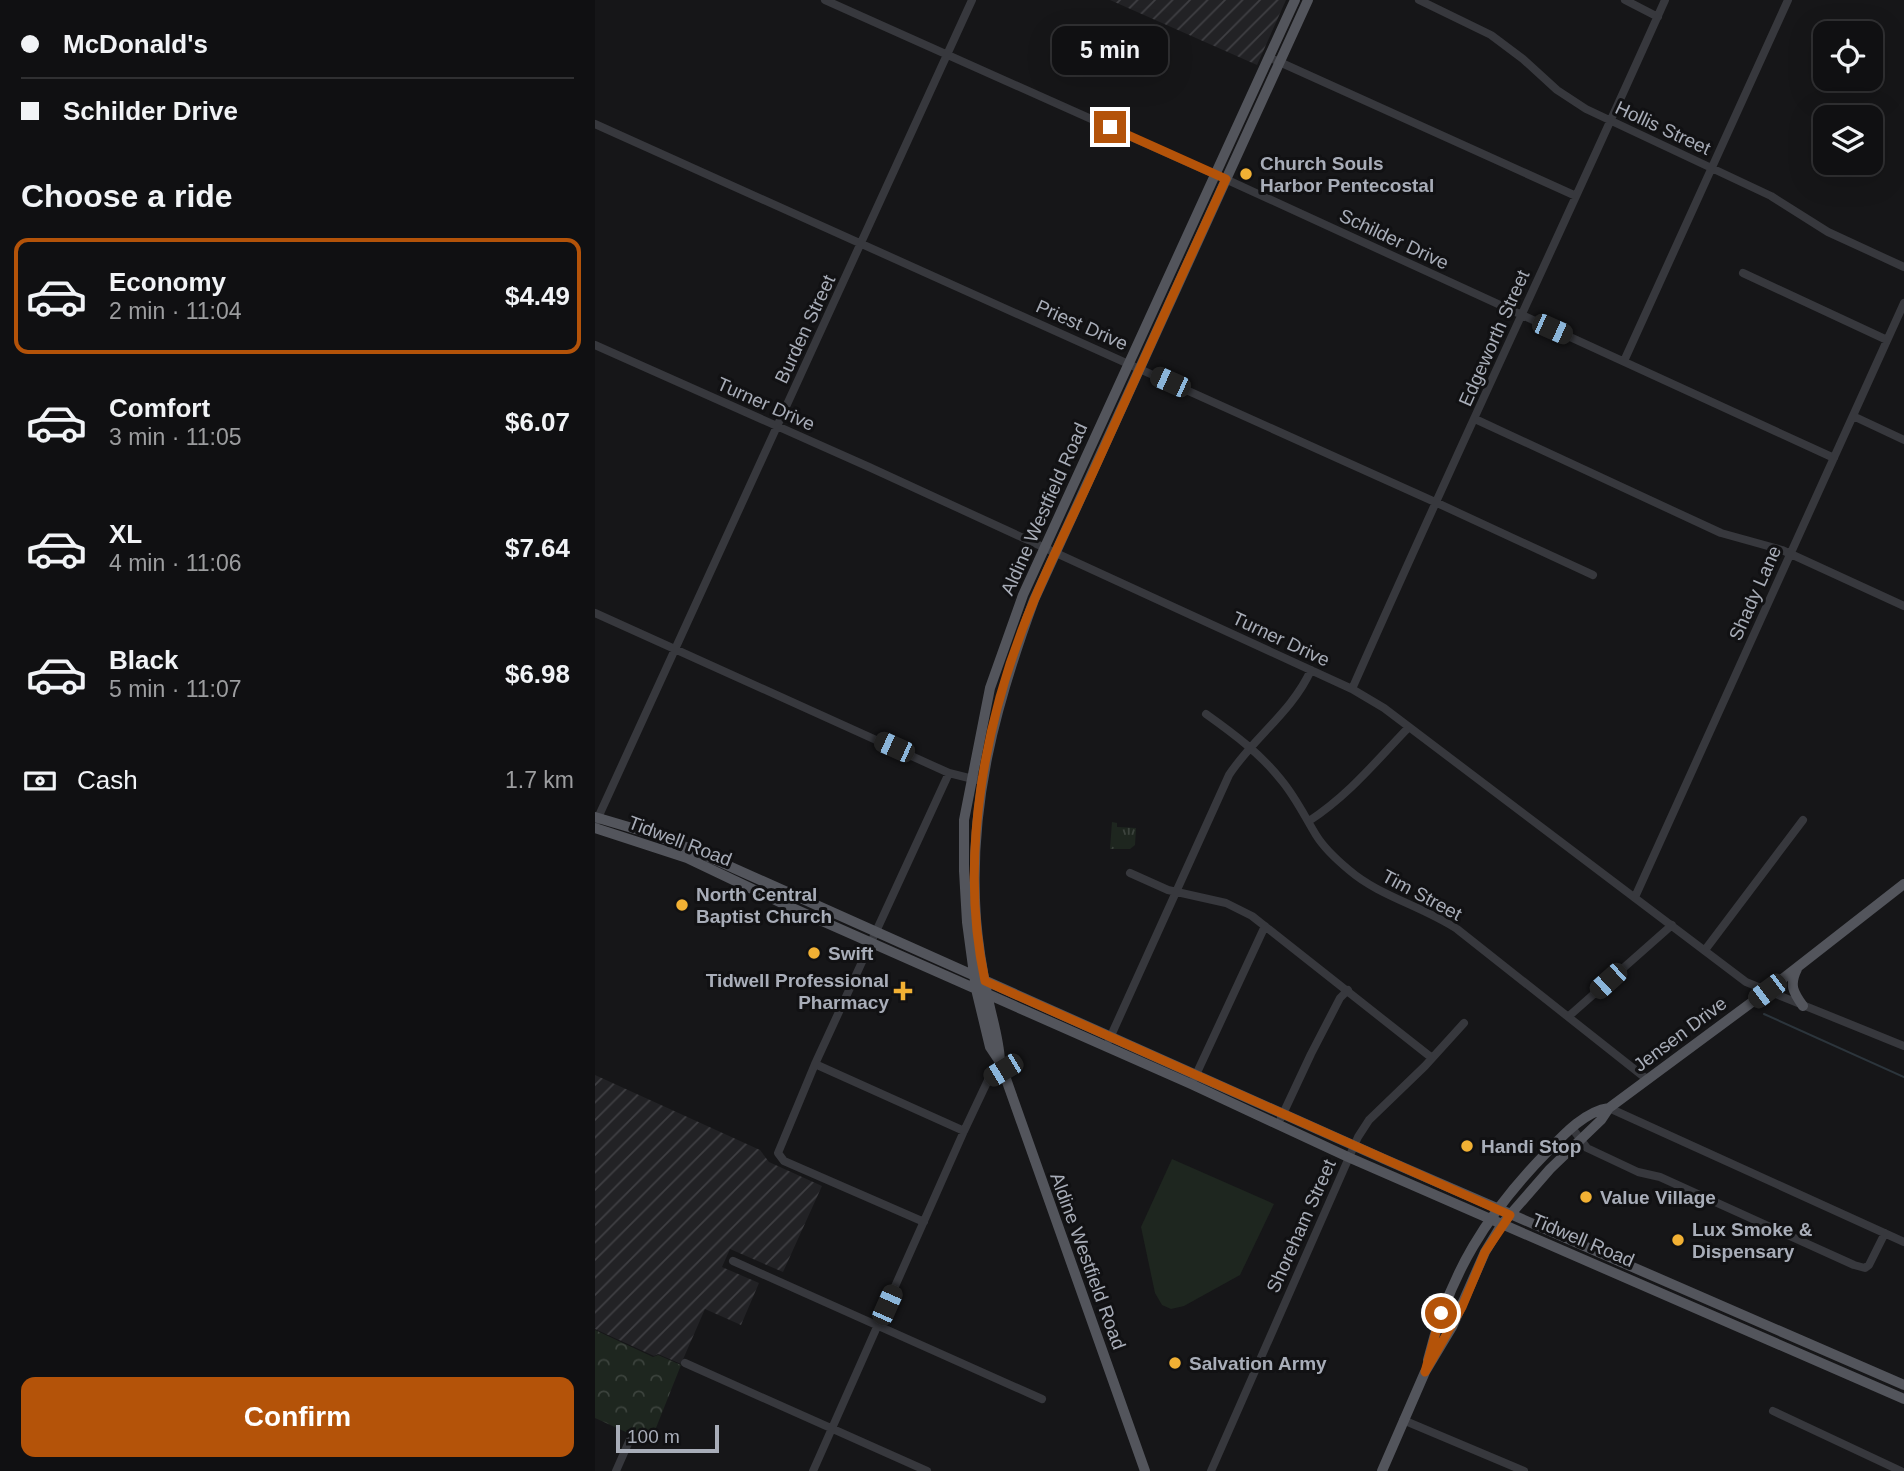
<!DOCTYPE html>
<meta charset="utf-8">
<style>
body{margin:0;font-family:Arial,sans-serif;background:#19191b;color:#f1f3f6;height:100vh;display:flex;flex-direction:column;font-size:26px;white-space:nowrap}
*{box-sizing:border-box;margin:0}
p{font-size:23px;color:#9c9d9f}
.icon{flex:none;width:38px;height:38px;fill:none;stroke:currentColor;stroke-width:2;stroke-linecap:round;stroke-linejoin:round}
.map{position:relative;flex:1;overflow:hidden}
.details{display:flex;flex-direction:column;background:#101012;width:595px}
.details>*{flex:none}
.top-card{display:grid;align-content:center;height:154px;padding:0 21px;background:#101012}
.controls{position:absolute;left:1218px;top:21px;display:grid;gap:14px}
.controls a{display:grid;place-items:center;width:70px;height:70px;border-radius:14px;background:#101012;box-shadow:0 7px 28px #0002,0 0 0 2px #303032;font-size:35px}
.scale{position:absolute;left:21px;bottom:18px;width:103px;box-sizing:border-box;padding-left:7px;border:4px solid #a8adb8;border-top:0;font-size:19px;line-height:24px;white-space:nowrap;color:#a8adb8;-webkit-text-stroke:5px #111113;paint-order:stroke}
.end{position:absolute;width:32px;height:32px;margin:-16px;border:9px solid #b45309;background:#fff;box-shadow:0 0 0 4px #fff}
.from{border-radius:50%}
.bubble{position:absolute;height:49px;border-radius:14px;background:#101012;box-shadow:0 7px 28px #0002,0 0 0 2px #303032;font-size:23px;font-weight:700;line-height:49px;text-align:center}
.car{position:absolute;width:21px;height:42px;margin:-21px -10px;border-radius:9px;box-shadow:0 0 5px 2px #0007;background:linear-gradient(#222 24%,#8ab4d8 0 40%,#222 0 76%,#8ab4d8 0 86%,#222 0)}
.top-card b{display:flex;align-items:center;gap:24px;height:66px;font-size:26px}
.top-card b+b{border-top:2px solid #303032}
.top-card i{width:18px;height:18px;background:#f1f3f6}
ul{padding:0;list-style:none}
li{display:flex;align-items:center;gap:21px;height:116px;margin:0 14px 10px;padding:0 7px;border:4px solid transparent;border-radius:14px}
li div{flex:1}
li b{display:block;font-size:26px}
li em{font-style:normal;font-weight:700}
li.active{border-color:#b45309}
li>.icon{width:63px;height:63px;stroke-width:1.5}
h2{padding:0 21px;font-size:32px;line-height:84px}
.pay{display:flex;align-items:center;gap:18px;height:77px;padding:0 21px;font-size:26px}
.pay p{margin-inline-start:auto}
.cta{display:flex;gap:14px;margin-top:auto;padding:14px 21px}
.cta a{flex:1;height:80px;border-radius:14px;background:#b45309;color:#fff;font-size:28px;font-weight:700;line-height:80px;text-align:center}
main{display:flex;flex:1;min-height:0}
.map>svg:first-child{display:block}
.industrial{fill:url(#industrial-furrows)}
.green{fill:#1e261f}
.forest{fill:url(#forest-crowns)}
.park{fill:url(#park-tufts)}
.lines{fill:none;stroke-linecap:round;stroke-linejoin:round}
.stream{stroke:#2c353c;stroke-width:2}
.minor{stroke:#37383d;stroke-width:8}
.major{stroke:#53555c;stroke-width:10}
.route{stroke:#b45309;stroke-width:9}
.poi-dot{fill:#f2b134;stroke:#111113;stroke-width:2.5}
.labels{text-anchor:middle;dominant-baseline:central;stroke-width:6;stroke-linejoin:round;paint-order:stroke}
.street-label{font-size:19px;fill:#a8adb8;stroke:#111113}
.poi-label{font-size:19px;font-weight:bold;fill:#a8adb8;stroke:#111113;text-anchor:start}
</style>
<main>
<section class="details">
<div class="top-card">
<b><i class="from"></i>McDonald's</b>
<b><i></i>Schilder Drive</b>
</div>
<h2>Choose a ride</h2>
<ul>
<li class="active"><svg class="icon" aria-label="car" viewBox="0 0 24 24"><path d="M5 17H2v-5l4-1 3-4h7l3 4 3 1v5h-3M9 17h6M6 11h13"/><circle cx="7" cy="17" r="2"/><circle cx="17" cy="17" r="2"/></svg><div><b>Economy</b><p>2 min · 11:04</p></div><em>$4.49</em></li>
<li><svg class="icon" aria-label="car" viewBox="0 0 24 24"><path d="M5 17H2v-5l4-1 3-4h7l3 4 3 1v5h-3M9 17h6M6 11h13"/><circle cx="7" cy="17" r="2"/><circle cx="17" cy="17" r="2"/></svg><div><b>Comfort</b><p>3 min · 11:05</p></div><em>$6.07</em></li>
<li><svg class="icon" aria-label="car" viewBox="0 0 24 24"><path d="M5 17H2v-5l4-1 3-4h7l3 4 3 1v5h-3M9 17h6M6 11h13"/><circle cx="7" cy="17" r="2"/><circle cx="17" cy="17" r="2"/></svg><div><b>XL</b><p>4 min · 11:06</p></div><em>$7.64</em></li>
<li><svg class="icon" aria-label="car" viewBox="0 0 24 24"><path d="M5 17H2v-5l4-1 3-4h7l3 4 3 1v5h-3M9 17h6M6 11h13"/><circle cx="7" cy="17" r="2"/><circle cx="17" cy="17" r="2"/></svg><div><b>Black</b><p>5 min · 11:07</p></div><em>$6.98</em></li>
</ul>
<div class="pay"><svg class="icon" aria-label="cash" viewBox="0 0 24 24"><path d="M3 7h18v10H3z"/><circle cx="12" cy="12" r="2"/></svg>Cash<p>1.7 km</p></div>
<div class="cta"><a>Confirm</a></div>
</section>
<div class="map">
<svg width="1309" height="1471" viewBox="0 0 1309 1471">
<defs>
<pattern id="industrial-furrows" width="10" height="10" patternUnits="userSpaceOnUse" patternTransform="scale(1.75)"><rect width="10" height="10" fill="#222225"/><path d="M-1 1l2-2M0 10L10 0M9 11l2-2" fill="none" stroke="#3f3f43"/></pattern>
<pattern id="forest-crowns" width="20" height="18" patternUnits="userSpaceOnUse" patternTransform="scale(1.75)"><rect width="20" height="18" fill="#1e261f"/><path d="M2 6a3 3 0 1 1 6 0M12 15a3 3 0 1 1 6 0" fill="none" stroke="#3c433d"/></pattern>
<pattern id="park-tufts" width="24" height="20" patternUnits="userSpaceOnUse" patternTransform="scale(1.75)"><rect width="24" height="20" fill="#1e261f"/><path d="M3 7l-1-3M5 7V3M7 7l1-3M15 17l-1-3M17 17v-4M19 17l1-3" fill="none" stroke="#3c433d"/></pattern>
</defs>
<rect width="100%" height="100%" fill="#161618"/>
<path class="industrial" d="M515,0H691L662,65Z
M0,1075L165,1150L174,1162L227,1186L188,1272L135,1249L127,1267L164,1283L146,1325L110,1309L86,1364L63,1354L59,1356L0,1329Z"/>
<path class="green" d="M577,1159L679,1204L645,1275L589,1306L576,1309L567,1305L560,1293L546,1227Z"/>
<path class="forest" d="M0,1330L58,1357L63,1355L86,1365L55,1443L0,1418Z"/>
<path class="park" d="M517,822L522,823V827L541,828L540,845L535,849H515Z"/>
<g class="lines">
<path class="stream" d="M1169,1014L1309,1077"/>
<path class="minor" d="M230,0L626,177L1239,458
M824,0L896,35L928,59L962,90L991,109L1176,196L1233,232L1309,267
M1030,0L1063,17
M680,60L981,196
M0,124L840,502L998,575
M1148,273L1292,340
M0,345L274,467L757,689L789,708L1151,982L1309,1046
M1029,361L1193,0
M1258,416L1309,440
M880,419L1126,533L1187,550L1309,606
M0,613L354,773L382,780
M757,689C859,458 967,230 1070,0
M611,714C639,734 666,754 687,781C701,798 710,817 721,835C729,848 742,860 754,870C784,896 827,906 862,929L1053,1080
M714,821C755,794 781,761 814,727
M1,822L377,0
M535,873L573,890L631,903L657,916L837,1058
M1040,897L1309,303
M1110,950L1208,820
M974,1016L1077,925
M514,1040L634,775C658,738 697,712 716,670
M220,1064L369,1131
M599,1079L670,926
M1014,1108L1309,1242
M686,1118L716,1054L745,998L753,990
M977,1128L992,1148L1043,1172L1065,1177L1259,1265L1270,1268L1274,1265L1290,1233
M329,1222L189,1161L183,1153L220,1064L354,773
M138,1261L447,1399
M90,1363L332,1471
M1178,1411L1306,1471
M808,1420L929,1471
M21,1471L36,1437
M218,1471L369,1131L394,1078L408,1070
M616,1471L763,1137L774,1120L830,1066L869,1023"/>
<path class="major" d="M0,817L54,833L96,849L789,1159L1309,1385
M0,828L92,858L193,906L596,1084L753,1157L1309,1399
M1202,969C1194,985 1198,992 1208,1006
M405,1061C404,1038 396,1016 392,993C387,969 383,943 381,919C373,805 400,706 439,600L713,0
M833,1360C854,1274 892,1213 954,1150C970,1133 991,1111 1014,1108
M550,1471L405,1062L395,1047L381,989L372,922L369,871V820L395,688L428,595L700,0
M787,1471L830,1372L857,1327L890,1252L907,1224L955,1169L1006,1120L1014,1108L1172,991L1309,884"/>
</g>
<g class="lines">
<path class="route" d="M515,127L631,179C588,272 546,366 504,459C483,506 460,551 440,598C390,714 363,857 390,981L915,1215L890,1252L867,1307L830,1372L846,1313"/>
</g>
<g class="poi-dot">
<circle cx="651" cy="174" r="7"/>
<circle cx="87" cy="905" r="7"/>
<circle cx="219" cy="953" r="7"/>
<path d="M304.5 980.5h7v7h7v7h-7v7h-7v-7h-7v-7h7z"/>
<circle cx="872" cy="1146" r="7"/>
<circle cx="991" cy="1197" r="7"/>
<circle cx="1083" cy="1240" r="7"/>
<circle cx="580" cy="1363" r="7"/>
</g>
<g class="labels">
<g class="street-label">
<text transform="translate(1068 128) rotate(25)">Hollis Street</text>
<text transform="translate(799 239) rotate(25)">Schilder Drive</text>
<text transform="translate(487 325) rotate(24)">Priest Drive</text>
<text transform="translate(210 329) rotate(-65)">Burden Street</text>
<text transform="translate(899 338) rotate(-66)">Edgeworth Street</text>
<text transform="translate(171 404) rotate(24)">Turner Drive</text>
<text transform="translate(449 509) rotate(-66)">Aldine Westfield Road</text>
<text transform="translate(1160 593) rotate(-66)">Shady Lane</text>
<text transform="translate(686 639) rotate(25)">Turner Drive</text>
<text transform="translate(85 841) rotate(21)">Tidwell Road</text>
<text transform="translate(827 895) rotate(28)">Tim Street</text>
<text transform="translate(1085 1034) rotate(-37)">Jensen Drive</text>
<text transform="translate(706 1226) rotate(-66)">Shoreham Street</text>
<text transform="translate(988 1240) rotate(23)">Tidwell Road</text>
<text transform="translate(493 1261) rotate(70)">Aldine Westfield Road</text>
</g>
<g class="poi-label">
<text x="665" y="163">Church Souls<tspan x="665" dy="22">Harbor Pentecostal</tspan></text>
<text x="101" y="894">North Central<tspan x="101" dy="22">Baptist Church</tspan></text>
<text x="233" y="953">Swift</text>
<text x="294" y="980" text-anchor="end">Tidwell Professional<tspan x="294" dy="22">Pharmacy</tspan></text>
<text x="886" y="1146">Handi Stop</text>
<text x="1005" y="1197">Value Village</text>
<text x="1097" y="1229">Lux Smoke &amp;<tspan x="1097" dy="22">Dispensary</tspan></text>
<text x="594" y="1363">Salvation Army</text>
</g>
</g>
</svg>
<div class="controls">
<a><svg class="icon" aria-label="locate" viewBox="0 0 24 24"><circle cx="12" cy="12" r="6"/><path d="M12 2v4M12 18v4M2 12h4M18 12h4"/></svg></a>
<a><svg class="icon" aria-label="layers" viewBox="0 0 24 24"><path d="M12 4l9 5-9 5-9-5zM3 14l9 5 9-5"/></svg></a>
</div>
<div class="scale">100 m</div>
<i class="end from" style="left:846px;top:1313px"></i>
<i class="end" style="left:515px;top:127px"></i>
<div class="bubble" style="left:457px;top:26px;width:116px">5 min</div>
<i class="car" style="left:957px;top:329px;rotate:114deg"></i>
<i class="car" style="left:575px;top:382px;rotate:294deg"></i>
<i class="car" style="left:299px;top:747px;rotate:294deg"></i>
<i class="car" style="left:1013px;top:981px;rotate:228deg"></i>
<i class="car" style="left:1172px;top:991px;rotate:233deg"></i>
<i class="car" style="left:408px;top:1070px;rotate:239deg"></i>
<i class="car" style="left:292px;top:1305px;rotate:24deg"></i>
</div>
</main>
